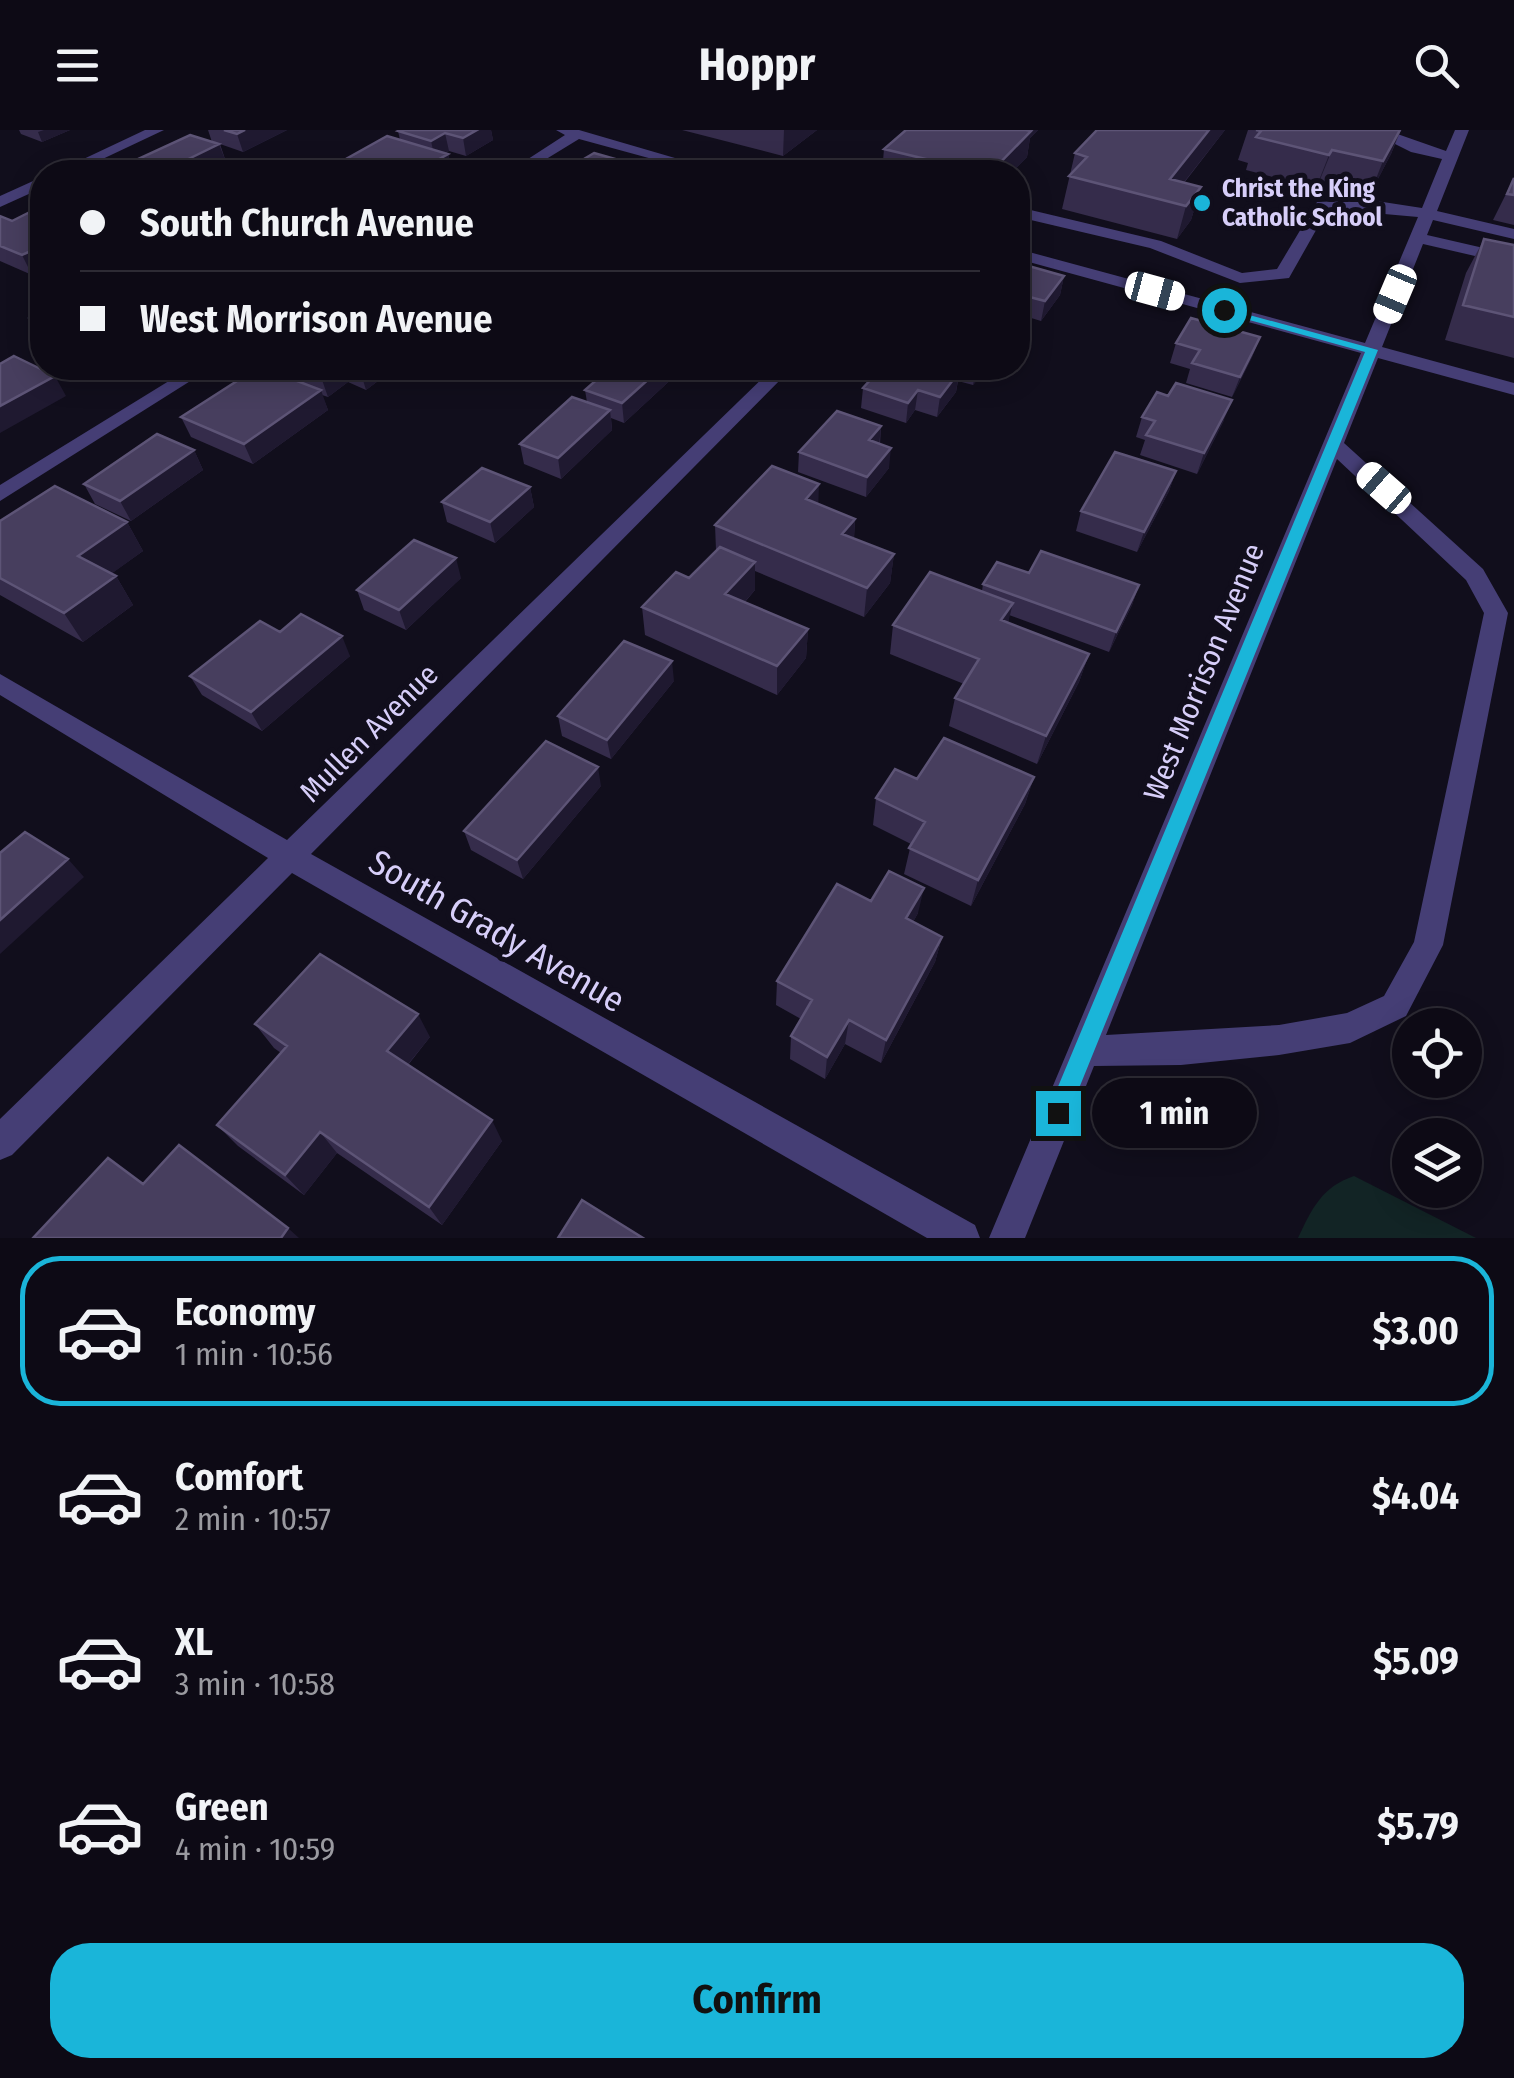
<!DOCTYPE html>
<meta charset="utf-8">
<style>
body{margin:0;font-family:"Fira Sans Condensed",sans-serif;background:#16131e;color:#f1f3f6;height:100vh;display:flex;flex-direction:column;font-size:38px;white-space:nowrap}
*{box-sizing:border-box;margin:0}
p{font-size:32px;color:#9a9aa0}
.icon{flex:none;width:55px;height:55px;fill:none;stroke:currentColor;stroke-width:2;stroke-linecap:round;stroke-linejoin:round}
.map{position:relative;height:1108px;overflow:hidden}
.details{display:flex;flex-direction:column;background:#0d0a15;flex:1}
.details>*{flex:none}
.banner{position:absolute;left:30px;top:30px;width:1000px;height:220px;border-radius:40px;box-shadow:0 5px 25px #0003,0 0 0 2px #2d2b34;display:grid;align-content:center;height:220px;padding:0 50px;background:#0d0a15}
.controls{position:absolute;left:1392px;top:878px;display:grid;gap:20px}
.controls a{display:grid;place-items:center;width:90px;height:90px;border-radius:50%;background:#0d0a15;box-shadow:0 5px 25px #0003,0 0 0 2px #2d2b34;font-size:50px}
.end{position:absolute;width:45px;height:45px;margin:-22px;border:12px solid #1ab5d9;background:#111;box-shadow:0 0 0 5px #111}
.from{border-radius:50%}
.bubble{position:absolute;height:70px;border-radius:35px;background:#0d0a15;box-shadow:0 5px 25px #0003,0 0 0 2px #2d2b34;font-size:32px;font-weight:700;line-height:70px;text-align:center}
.car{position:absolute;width:30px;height:60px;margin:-30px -15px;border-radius:12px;box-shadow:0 0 8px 2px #0007;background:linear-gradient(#fff 24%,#345 0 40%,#fff 0 76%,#345 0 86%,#fff 0)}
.banner b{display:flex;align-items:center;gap:35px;height:95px;font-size:38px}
.banner b+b{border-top:2px solid #2d2b34}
.banner i{width:25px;height:25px;background:#f1f3f6}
ul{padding:18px 0 0;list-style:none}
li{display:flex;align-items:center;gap:30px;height:150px;margin:0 20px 15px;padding:0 30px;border:5px solid transparent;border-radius:40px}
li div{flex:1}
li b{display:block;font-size:38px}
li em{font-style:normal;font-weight:700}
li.selected{border-color:#1ab5d9}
li>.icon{width:90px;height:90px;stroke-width:1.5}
.cta{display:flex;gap:20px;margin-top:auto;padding:20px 50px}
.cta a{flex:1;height:115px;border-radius:40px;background:#1ab5d9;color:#111;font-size:40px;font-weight:700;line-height:115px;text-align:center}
header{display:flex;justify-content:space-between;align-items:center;height:130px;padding:0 50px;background:#0d0a15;font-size:45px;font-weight:700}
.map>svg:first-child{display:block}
.green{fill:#122425}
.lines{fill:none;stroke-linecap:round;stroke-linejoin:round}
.minor{fill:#453e75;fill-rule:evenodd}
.wall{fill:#352c4b}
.shaded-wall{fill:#1f1930}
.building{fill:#473e5e;stroke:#5d5476;stroke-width:2.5}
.route{fill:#1ab5d9}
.poi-dot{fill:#1ab5d9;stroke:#110e1c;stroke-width:4}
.labels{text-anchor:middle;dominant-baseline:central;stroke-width:10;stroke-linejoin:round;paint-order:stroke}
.far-poi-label{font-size:25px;font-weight:bold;fill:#d7cef9;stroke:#110e1c;text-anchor:start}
.street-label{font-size:30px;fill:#d7cef9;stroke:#110e1c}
.near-street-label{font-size:35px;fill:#d7cef9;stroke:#110e1c}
</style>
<header><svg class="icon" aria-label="menu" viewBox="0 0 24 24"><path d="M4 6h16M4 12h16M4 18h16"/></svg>Hoppr<svg class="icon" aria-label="search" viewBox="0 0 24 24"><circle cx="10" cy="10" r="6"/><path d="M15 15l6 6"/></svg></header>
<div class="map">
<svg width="1514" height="1108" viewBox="0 0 1514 1108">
<rect width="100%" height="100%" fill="#110e1c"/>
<path class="green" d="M1354,1046L1476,1108H1298C1312,1078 1322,1057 1354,1046Z"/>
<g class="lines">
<path class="minor" d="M145,0H164L75,42H56Z
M556,0H579L723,42H700L579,9L525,42H508L565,5Z
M1367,0H1386L1446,21L1455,0H1469L1437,81L1514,99V109L1433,90L1427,105L1514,125V135L1423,114L1382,217L1514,253V265L1378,228L1344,313L1483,439L1508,483L1443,815L1406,886L1350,913L1279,925L1181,935L1094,936L1025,1108H989L1361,223L1018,129V119L1365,213L1418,87L1328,79L1289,148L1240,153L1150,118L1018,87V77L1161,111L1242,143L1277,139L1317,72L1370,70L1422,78L1442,29L1411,22ZM1337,329L1466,450L1484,483L1414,812L1384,866L1347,883L1279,895L1106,905Z
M801,33L851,42H781Z
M42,47V58L0,77V66Z
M190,238H211L0,371V355Z
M773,238H792L311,724L975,1095L980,1108H927L292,743L12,1025L0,1030V989L268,728L0,565V544L287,710Z"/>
</g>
<path class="wall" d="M19,0H70L42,12L21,4Z
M208,0H287L243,22L220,14L226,32L205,42H144L138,29L212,12Z
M491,0L493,10L466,26L449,21L446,23L448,24L452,42H341L339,33L400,10L398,1Z
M682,0H817L783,26Z
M906,0H1038L1030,8L1027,27L1012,42H882L884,19Z
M1097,0H1225L1184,53L1201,57L1191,90L1177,109L1062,79L1075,23Z
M1248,0H1401L1391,24L1370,64L1319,52L1316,58L1246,40L1248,33L1238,30Z
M1514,48V95L1493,90Z
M42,76V139L32,145L0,131V86L12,91Z
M1484,109L1514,115V228L1445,210L1466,143Z
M1018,133L1064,146L1060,165L1041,191L1018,184Z
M42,182V209L30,188Z
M1260,207L1252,227L1232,267L1186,253L1190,239L1170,233L1176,213Z
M77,238H106L93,245Z
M272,238H384L386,245L366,260L348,252L328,267L322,265L328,280L253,334L191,307L181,287L274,242Z
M881,238H987L973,255L958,251L956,262L937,287L915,280L906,293L861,278L863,258Z
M677,244L624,293L611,288L612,300L561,349L524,334L520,314L587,272L585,260Z
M1142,287L1224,290L1197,344L1140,325L1145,310L1136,307Z
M881,296L880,314L889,338L866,367L798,342L799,322Z
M194,320L203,340L131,391L95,374L84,354Z
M1176,341L1169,361L1137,422L1076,401L1081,381Z
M530,357L534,377L495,413L447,392L442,372Z
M818,374L855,389L854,409L894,424L890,453L864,487L755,441V460L745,472L808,499L806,528L777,565L645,505L642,477L689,448L716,420L715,395Z
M0,391L127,392L143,421L112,443L116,446L133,475L83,512L0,465Z
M1029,443L1139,455L1132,475L1109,522L1009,485L1008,493L1089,524L1079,552L1037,634L949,596L955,568L964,554L890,524L893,495L982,461L983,454Z
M461,448L406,500L364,480L357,460Z
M280,502L350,526L262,601L202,565L190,546Z
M674,551L611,629L562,606L558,586Z
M1034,647L1025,674L971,776L904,744L911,714L873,695L876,668L917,649Z
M601,656L523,749L471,720L464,701Z
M871,771L918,783L913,792L942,807L935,832L881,933L845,914L825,949L790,929L791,906L801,889L776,875L777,851Z
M255,894L430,907L408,935L502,1011L442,1095L337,1023L304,1065L238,1016L217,995L281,923L274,918Z"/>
<path class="shaded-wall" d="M44,0H70L42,12L38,2Z
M245,0H287L243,22L237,4Z
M477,0H491L493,10L466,26L463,8Z
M784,0H817L783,26Z
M1031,0H1038L1030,8L1027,27L1012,42H991Z
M1209,0H1225L1169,71L1170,49Z
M1400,0L1391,24L1370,64L1383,31Z
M445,3L449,21L435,29L431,11Z
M219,14L226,32L205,42H169L168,39Z
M1332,20L1319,52L1316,58L1329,25Z
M448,24L452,42H416Z
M629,33V42H614Z
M1201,57L1191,90L1177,109L1186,76Z
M42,116V139L32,145L22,125Z
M1064,146L1060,165L1041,191L1045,171Z
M1260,207L1252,227L1232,267L1240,247Z
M90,238H106L93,245Z
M335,238H343L348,252L328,267L321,247Z
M363,238H384L386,245L366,260L360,240Z
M661,238H677V244L624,293L622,273Z
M976,238H987L973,255Z
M959,242L956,262L937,287L940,267Z
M55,246L66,266L0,303V276Z
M321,260L328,280L253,334L244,314Z
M918,260L915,280L906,293L908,273Z
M1232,270L1224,290L1197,344L1204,323Z
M610,280L612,300L561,349L558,328Z
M881,296L879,316L869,310Z
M891,318L889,338L866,367L867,347Z
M194,320L203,340L131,391L120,371Z
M1176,341L1169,361L1137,422L1144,402Z
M819,354L818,383L806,369Z
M530,357L534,377L495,413L490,392Z
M855,389L853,418L842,404Z
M127,392L143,421L96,455L78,426Z
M894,424L890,453L864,487L867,458Z
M456,428L461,448L406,500L399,480Z
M755,432V460L726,493L725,464Z
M116,446L133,475L83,512L64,483Z
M1139,455L1132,475L1109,522L1116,502Z
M1013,473L1006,501L1001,490Z
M808,499L806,528L777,565V536Z
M342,506L350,526L262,601L251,582Z
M1089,524L1079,552L1037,634L1046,606Z
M672,531L674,551L611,629L607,610Z
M598,637L601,656L523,749L517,730Z
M1034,647L1025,674L971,776L978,750Z
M68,729L84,747L0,824V790Z
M924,758L918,783L901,814L906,788Z
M942,807L935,832L881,933L886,910Z
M418,884L430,907L400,944L387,921Z
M849,890L845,914L825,949L827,927Z
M492,990L502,1011L442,1095L429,1077Z
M320,1002L337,1023L304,1065L285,1045Z
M288,1098L299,1108H281Z"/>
<path class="building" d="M224,0H245L237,4Z
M400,0H477L463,8L445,3L431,11L398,1Z
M906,0H1026L1031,1L991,42H980L884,19Z
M1097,0H1209L1170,49L1201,57L1186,76L1069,46L1087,27L1075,23Z
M1256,0H1400L1383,31L1332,20L1329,25L1256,7L1261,1Z
M190,5L219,14L168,39L138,29Z
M387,6L448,24L416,42H370L339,33Z
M594,23L629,33L614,42H562Z
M1514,48V65L1507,64Z
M42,76V116L22,125L0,116V86L12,91Z
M1484,109L1514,115V187L1463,175Z
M1018,133L1064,146L1045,171L1018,164Z
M42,182V194L30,188Z
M1191,188L1260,207L1240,247L1192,233L1200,220L1176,213Z
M14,226L55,246L0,276V234Z
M257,238H263L321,260L244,314L181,287Z
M297,238H335L321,247Z
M610,238H661L622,273L585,260Z
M881,238H944L959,242L940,267L918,260L908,273L863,258Z
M1176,253L1232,270L1204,323L1146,305L1155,291L1142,287L1157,262L1168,266Z
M572,267L610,280L558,328L520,314Z
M837,281L881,296L869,310L891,318L867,347L799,322Z
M157,304L194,320L120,371L84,354Z
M1115,322L1176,341L1144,402L1081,381Z
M772,336L819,354L806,369L855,389L842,404L894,424L867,458L715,395Z
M482,338L530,357L490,392L442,372Z
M55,356L127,392L78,426L116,446L64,483L0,448V391Z
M414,410L456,428L399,480L357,460Z
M720,417L755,432L725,464L808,499L777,536L642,477L676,442L689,448Z
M1041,421L1139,455L1116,502L983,454L997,432L1029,443Z
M930,442L1013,473L1001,490L1089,524L1046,606L955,568L979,529L893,495Z
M301,484L342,506L251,582L190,546L260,491L280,502Z
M624,511L672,531L607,610L558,586Z
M944,608L1034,647L978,750L909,718L925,692L876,668L895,639L917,649Z
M546,611L598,637L517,730L464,701Z
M25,702L68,729L0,790V723Z
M889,741L924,758L906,788L942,807L886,910L849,890L827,927L791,906L812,870L777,851L837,754L871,771Z
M320,824L418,884L387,921L492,990L429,1077L320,1002L285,1045L217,995L287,916L255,894Z
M179,1015L288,1098L281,1108H33L108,1028L143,1054Z
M582,1070L643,1108H558Z"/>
<path class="route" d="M1220,177L1378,220L1069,983L1058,994L1047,983L1365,222L1220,182Z"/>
<circle class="poi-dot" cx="1202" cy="73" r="10"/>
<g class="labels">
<g class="far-poi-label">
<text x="1222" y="59">Christ the King<tspan x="1222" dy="29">Catholic School</tspan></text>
</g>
<g class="street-label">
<text transform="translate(1204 542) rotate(-68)">West Morrison Avenue</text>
<text transform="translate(369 603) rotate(-45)">Mullen Avenue</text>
</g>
<g class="near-street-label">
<text transform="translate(497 801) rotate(30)">South Grady Avenue</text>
</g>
</g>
</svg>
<div class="controls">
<a><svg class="icon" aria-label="locate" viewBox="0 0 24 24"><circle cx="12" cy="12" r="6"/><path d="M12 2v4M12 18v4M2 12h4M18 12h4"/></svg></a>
<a><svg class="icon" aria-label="layers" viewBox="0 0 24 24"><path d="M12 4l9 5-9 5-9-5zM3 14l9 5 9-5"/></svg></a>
</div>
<i class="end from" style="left:1224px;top:180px"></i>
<i class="end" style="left:1058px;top:983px"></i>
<div class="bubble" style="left:1092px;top:948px;width:165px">1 min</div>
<i class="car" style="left:1155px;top:161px;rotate:105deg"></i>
<i class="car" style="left:1395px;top:164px;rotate:203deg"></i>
<i class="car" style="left:1384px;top:358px;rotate:311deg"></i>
<div class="banner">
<b><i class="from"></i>South Church Avenue</b>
<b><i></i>West Morrison Avenue</b>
</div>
</div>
<section class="details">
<ul>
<li class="selected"><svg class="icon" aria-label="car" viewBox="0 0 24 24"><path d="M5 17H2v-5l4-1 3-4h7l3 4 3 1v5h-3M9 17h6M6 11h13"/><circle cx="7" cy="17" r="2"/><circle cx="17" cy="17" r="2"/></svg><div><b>Economy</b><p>1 min · 10:56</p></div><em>$3.00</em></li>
<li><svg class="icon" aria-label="car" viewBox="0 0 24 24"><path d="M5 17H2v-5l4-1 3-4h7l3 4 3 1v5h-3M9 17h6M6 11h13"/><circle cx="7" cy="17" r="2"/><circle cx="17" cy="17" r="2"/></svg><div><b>Comfort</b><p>2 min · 10:57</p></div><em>$4.04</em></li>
<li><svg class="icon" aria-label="car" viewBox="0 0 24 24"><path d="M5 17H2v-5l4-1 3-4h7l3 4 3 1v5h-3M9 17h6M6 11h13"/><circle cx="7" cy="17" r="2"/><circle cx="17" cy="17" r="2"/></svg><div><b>XL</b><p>3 min · 10:58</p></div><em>$5.09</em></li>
<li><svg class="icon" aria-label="car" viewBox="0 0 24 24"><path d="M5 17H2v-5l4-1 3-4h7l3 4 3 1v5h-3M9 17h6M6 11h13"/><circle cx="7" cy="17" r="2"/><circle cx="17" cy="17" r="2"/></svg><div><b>Green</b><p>4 min · 10:59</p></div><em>$5.79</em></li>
</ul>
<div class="cta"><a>Confirm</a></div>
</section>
